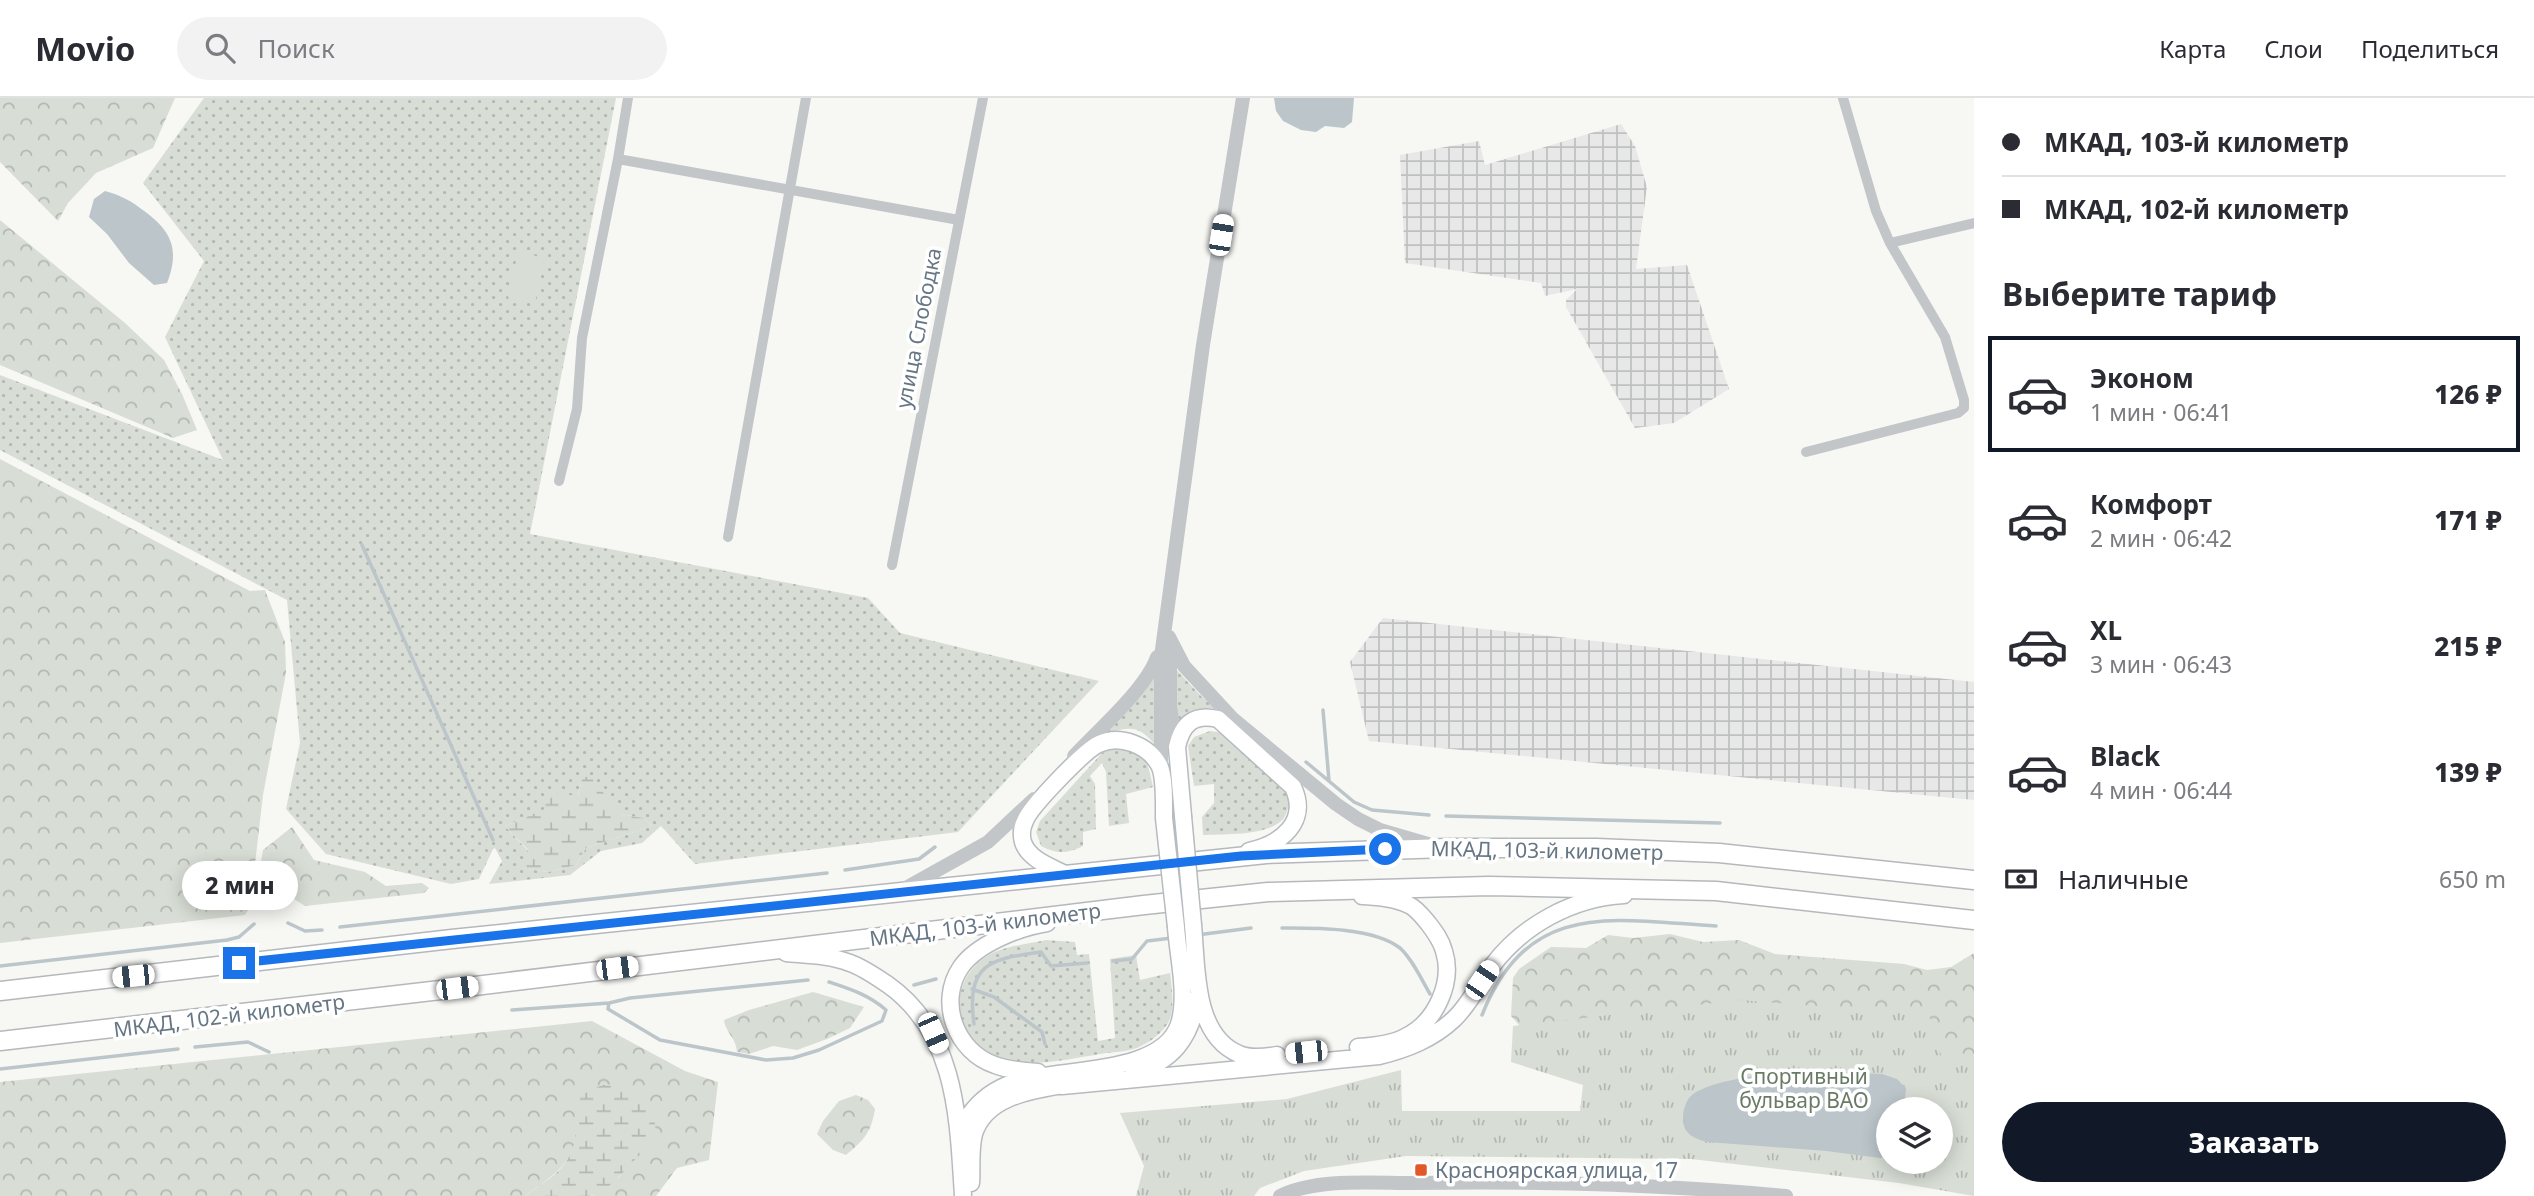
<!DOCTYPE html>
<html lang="ru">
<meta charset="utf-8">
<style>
body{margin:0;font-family:"Noto Sans",sans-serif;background:#f2f2f3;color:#2b2b33;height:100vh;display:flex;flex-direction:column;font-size:26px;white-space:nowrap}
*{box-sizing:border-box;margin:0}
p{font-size:23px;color:#7c7c81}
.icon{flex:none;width:38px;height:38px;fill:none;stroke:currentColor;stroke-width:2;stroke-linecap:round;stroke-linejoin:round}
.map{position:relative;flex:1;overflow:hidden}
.sheet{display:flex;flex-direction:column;background:#fff;width:560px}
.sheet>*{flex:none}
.hud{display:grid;align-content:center;height:154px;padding:0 28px;background:#fff}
.fabs{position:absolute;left:1876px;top:999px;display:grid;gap:14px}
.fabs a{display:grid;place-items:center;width:77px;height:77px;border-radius:50%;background:#fff;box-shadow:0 4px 18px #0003;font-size:35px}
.end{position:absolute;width:32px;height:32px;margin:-16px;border:9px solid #1a73e8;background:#fff;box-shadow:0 0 0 4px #fff}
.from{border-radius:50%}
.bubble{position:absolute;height:49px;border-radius:24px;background:#fff;box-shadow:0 4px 18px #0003;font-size:23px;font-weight:800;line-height:49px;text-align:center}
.car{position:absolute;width:21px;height:42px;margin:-21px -10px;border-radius:9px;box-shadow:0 0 5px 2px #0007;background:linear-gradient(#fff 24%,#345 0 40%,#fff 0 76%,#345 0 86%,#fff 0)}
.hud b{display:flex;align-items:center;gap:24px;height:66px;font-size:26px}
.hud b+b{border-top:2px solid #e1e1e2}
.hud i{width:18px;height:18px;background:#2b2b33}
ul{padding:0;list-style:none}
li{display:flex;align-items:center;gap:21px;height:116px;margin:0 14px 10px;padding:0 14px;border:4px solid transparent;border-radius:0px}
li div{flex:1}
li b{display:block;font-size:26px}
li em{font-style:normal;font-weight:800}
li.selected{border-color:#111827}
li>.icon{width:63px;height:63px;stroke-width:1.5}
h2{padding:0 28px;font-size:32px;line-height:84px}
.pay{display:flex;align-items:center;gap:18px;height:77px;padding:0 28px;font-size:26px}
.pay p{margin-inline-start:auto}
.primary-button{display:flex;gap:14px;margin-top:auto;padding:14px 28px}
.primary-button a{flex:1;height:80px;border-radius:42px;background:#111827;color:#fff;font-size:28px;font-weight:800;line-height:80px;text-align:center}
header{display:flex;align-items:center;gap:42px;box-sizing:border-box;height:98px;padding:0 35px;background:#fff;border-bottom:2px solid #e1e1e2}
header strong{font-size:33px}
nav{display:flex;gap:38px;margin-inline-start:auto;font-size:24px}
.search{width:490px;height:63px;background:#f2f2f3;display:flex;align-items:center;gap:18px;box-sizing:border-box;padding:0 24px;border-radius:38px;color:#7c7c81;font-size:26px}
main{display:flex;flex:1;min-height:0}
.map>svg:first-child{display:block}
.industrial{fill:url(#industrial-grid)}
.grass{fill:url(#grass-dots);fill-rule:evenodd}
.forest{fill:url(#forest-crowns)}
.wetland{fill:url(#wetland-marsh)}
.park{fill:url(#park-tufts);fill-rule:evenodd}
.pitch{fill:#d8ded5}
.water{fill:#bcc6ca}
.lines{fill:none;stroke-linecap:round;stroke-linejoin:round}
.stream{stroke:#bcc6ca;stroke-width:3.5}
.secondary-casing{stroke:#b6bbc0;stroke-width:19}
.trunk-casing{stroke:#b5b8bb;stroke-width:21}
.minor{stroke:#c2c6c9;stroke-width:10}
.tertiary{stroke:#c2c6c9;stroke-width:14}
.secondary{stroke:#fff;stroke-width:16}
.trunk{stroke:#fff;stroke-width:18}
.secondary-bridge-casing{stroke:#b6bbc0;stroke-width:19;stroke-linecap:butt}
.secondary-bridge{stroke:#fff;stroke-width:16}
.route{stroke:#1a73e8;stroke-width:9}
.poi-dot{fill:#e15929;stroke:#fff;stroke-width:2.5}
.labels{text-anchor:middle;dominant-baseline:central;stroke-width:7;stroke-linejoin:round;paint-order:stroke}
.street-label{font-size:21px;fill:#667684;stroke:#fff}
.park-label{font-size:21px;fill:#697b65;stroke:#fff}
.poi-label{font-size:21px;fill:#667684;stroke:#fff;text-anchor:start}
</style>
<header>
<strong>Movio</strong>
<div class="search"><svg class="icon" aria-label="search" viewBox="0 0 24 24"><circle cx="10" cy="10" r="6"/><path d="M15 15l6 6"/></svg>Поиск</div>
<nav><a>Карта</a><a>Слои</a><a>Поделиться</a></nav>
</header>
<main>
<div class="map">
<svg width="1974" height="1098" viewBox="0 0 1974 1098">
<defs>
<pattern id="industrial-grid" width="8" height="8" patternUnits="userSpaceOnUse" patternTransform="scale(1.75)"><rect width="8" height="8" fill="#e7e8e7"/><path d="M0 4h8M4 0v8" fill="none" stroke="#bfc1c1"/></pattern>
<pattern id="grass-dots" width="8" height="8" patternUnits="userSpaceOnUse" patternTransform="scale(1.75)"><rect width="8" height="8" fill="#d8ded5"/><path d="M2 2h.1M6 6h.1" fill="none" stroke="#b3b9b2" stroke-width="1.8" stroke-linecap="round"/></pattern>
<pattern id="forest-crowns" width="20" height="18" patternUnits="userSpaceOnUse" patternTransform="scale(1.75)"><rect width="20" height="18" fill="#d8ded5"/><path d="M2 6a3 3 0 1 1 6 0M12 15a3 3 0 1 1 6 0" fill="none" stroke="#b3b9b2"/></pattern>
<pattern id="wetland-marsh" width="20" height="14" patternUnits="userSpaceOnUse" patternTransform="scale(1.75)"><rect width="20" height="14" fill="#d8ded5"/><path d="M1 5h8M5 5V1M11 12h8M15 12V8" fill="none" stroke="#b3b9b2"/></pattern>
<pattern id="park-tufts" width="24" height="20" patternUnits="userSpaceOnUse" patternTransform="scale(1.75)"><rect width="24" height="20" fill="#d8ded5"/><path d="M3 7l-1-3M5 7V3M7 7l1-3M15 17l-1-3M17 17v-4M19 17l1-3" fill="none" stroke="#b3b9b2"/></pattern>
</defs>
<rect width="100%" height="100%" fill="#f7f7f4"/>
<path class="industrial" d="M1621,26L1635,48L1647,89L1636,171L1687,167L1729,291L1674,325L1635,330L1566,209V202L1577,191L1545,198L1541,185L1405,165L1400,57L1479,43L1485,67Z
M1383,520L1974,584V702L1369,643L1350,564Z"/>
<path class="grass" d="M204,0H616L530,436L868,500L900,535L1099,583L958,734L695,766L661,728L642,745L601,753L570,777L489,786L502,763L495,750L493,751L479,781L451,786L326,756L286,711L300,645L287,502L0,352V277L223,362L165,239L204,163L143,85ZM582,680L620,716L644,720L652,728L586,750L576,767L548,774L521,770L529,754L505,728L578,698Z
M1173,568L1202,599L1216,610C1199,610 1190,613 1177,624Z
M1156,575L1155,647C1137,624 1126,630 1101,637Z
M1210,633L1225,635L1284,690L1290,704C1288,709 1287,715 1284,720C1270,738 1225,736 1203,737L1202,719L1214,705V686L1194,688L1188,648L1194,639Z
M1117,648C1147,655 1147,661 1153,689L1126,696L1129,725L1109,728L1106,674L1102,665L1090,678L1095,686L1096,731L1083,734V748C1066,756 1057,756 1041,748L1036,734L1040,723L1102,655Z
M1046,842L1075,844L1077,857L1089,856L1098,943L1115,940L1110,861L1136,857L1140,882L1170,875C1172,891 1176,915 1166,928C1159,938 1148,945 1137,950C1126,954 1112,954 1100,956C1064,962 1024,972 990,956C948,936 950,879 989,857C1004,848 1028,846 1046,842Z"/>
<path class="forest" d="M0,0H175L153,50L96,75L68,105L58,123L0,64Z
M0,122L125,225L164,262L182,296L197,332L173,340L0,267Z
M0,361L250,493L265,492L285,544L286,575L263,697L250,809L245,817L0,845Z
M292,729L314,762L365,774L386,788L422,785L429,790L424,795L305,808L272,787L259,776L263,752Z
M1670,836L1703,844L1739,842L1775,856L1904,866L1927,872L1951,869L1974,855V1022L1941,1012L1517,956L1519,927L1511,918L1513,880L1519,871L1551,849L1586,850L1608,837L1633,840Z
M813,894L864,909L850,930L827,941L797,952L773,948L749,956L737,954C736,939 726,936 724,922L749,912Z
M592,923L685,973L718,984L709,1062L677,1070L656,1098H592L619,1079L627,1069L576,1020C581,1062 555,1076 525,1098H0V984Z
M856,997L868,1002L875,1011C871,1035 864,1042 846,1057L833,1052L817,1036L823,1023L839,1003Z"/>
<path class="wetland" d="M590,678L620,716L644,720L652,728L586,750L576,767L548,774L520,770L529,753L505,728L545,711L548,694L578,698L582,680Z
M607,986C620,989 629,995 640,1004C671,1030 649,1047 628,1069C619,1079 604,1095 590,1098C572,1098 544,1098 525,1098C541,1086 560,1076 569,1059C587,1024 557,999 607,986Z"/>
<path class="park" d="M1740,902L1929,917L1942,960H1974V1098L1899,1085L1691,1061L1406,1058L1304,1073L1260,1090L1254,1098H1136L1144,1068L1120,1015L1287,1001L1401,972L1402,1013H1580L1583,987L1511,964L1513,928ZM1888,1012H1941V1064H1888Z"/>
<path class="pitch" d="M518,154L545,160L535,205L508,200Z"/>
<path class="water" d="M1274,0H1354L1352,24L1344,30L1325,28L1316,34L1301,32L1283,23L1276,13Z
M105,93C119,97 128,101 140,110C170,131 181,149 167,185L154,187L129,165L107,136L89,119L94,101Z
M1789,972L1882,976L1897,981L1906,990L1904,1011L1888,1012V1059L1880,1060L1826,1053L1707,1044C1693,1040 1683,1036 1683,1020C1683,1012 1686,1001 1693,996C1716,981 1761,978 1789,972Z"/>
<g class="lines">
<path class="stream" d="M362,447L493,742
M1323,612L1329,683
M1306,664L1354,704L1372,712L1429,717
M1446,718L1720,725
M845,772L919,761L935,749
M288,825L305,833L322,832
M340,829L827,775
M1282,830C1314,830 1373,829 1400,850C1413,862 1421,881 1430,896
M1197,837L1251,830
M1113,863L1132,861L1147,843L1172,840
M0,868L227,842L239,839L254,826
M914,887L936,881
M972,891L994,899L1042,934L1045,946
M609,905L608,911L660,942L766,962L793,960L819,952L882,923L886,912C869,897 850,891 829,884
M512,912L609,905L630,900L808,882
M1482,917C1529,800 1613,822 1716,828
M974,926C966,866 989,861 1041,854L1051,868L1087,865
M195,949L248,944L269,954
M0,971L178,951"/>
<g class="secondary-casing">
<path id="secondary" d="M1183,718L1177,649C1182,626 1194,615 1218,621L1293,689C1309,723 1282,746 1249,753
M1065,776C1051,769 1028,761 1023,744C1021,737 1022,729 1025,723C1030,709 1085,652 1099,646C1120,636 1148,647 1159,667C1165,678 1164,707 1164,720
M1193,827C1197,868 1193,937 1239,956C1250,961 1265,959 1277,957
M786,855C808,857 829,857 850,865C862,869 875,878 887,886C957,935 958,1020 963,1098
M1358,949C1373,948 1392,946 1405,939C1435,925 1454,885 1444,853C1441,842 1435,834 1428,825C1423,819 1416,810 1409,807C1395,800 1377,799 1362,798
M1038,974C1023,973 1008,972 995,967C956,954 937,904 961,869C977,846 1020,829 1047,825
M1133,976C1172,963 1191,941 1197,900
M1062,988L1379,958C1407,951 1433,941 1454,921C1470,906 1479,885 1492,868C1523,827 1572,800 1624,797
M961,1039C961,1029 967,1019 974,1011C986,997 1001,988 1019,983C1062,970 1163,977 1179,926C1188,897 1178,859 1176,829
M971,1085C972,1070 970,1051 974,1036C986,997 1035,992 1069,986"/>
</g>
<g class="trunk-casing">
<path id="trunk" d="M0,893L452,841L1266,756L1447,750H1596L1719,755L1974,782
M0,943L458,890L1144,807L1268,794L1489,788L1716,793L1974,822"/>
</g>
<path class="minor" d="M618,61L959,122
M1890,145L1974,125
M1806,354L1958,315L1964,310V302L1945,239L1890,145L1876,113L1843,0
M559,383L577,311L582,240L618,61L628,0
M728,439L806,0
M892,467L983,0"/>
<path class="tertiary" d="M1169,539L1184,568L1233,621L1336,706L1358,721L1380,732L1428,746
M1170,553V608L1176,655
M1074,658C1098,632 1146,591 1157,559
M1161,669V559L1203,247L1243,0
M902,792L988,744L1034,701
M1280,1098C1316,1080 1372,1085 1412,1085C1537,1083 1662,1086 1786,1098"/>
<use href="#secondary" class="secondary"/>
<use href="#trunk" class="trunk"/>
<g class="secondary-bridge-casing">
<path id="secondary-bridge" d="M1183,718L1193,827
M1164,720L1176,829"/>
</g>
<use href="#secondary-bridge" class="secondary-bridge"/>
</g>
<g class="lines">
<path class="route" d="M239,865L1241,758L1385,751"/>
</g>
<rect class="poi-dot" x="1414" y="1065" width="14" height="14" rx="3.5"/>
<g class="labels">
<g class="street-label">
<text transform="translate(918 230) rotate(-79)">улица Слободка</text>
<text transform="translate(1547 752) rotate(1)">МКАД, 103-й километр</text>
<text transform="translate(985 826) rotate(-7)">МКАД, 103-й километр</text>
<text transform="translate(229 917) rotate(-7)">МКАД, 102-й километр</text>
</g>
<g class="park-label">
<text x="1804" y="978">Спортивный<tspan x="1804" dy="24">бульвар ВАО</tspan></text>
</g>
<g class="poi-label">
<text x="1435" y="1072">Красноярская улица, 17</text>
</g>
</g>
</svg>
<div class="fabs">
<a><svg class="icon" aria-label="layers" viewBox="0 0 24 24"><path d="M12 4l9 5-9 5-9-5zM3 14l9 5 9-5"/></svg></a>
</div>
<i class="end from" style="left:1385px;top:751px"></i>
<i class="end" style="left:239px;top:865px"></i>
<div class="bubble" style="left:182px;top:763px;width:116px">2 мин</div>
<i class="car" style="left:1221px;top:137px;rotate:9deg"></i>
<i class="car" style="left:617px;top:870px;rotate:83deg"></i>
<i class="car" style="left:133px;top:878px;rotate:264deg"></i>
<i class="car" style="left:1482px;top:882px;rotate:34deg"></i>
<i class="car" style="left:457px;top:890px;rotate:83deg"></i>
<i class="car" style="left:933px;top:935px;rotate:156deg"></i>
<i class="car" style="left:1306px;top:954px;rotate:264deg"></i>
</div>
<section class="sheet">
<div class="hud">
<b><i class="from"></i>МКАД, 103-й километр</b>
<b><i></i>МКАД, 102-й километр</b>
</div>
<h2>Выберите тариф</h2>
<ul>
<li class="selected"><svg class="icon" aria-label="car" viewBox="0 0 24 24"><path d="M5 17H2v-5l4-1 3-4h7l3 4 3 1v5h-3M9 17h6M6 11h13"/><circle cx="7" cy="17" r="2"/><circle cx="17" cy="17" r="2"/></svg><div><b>Эконом</b><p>1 мин · 06:41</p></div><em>126 ₽</em></li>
<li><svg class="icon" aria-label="car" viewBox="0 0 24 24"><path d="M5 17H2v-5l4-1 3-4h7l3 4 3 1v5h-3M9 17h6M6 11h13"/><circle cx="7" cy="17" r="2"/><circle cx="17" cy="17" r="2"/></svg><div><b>Комфорт</b><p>2 мин · 06:42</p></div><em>171 ₽</em></li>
<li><svg class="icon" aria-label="car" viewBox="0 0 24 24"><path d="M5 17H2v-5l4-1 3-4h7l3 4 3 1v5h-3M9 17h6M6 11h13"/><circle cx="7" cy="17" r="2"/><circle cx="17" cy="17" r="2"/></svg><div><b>XL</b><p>3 мин · 06:43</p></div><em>215 ₽</em></li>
<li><svg class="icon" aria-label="car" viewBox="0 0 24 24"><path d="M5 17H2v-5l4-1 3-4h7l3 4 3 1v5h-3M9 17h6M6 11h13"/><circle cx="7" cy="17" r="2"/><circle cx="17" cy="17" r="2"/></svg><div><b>Black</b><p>4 мин · 06:44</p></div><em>139 ₽</em></li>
</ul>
<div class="pay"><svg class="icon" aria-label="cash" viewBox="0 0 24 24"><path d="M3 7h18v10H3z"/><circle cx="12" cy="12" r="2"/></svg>Наличные<p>650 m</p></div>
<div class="primary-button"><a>Заказать</a></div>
</section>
</main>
